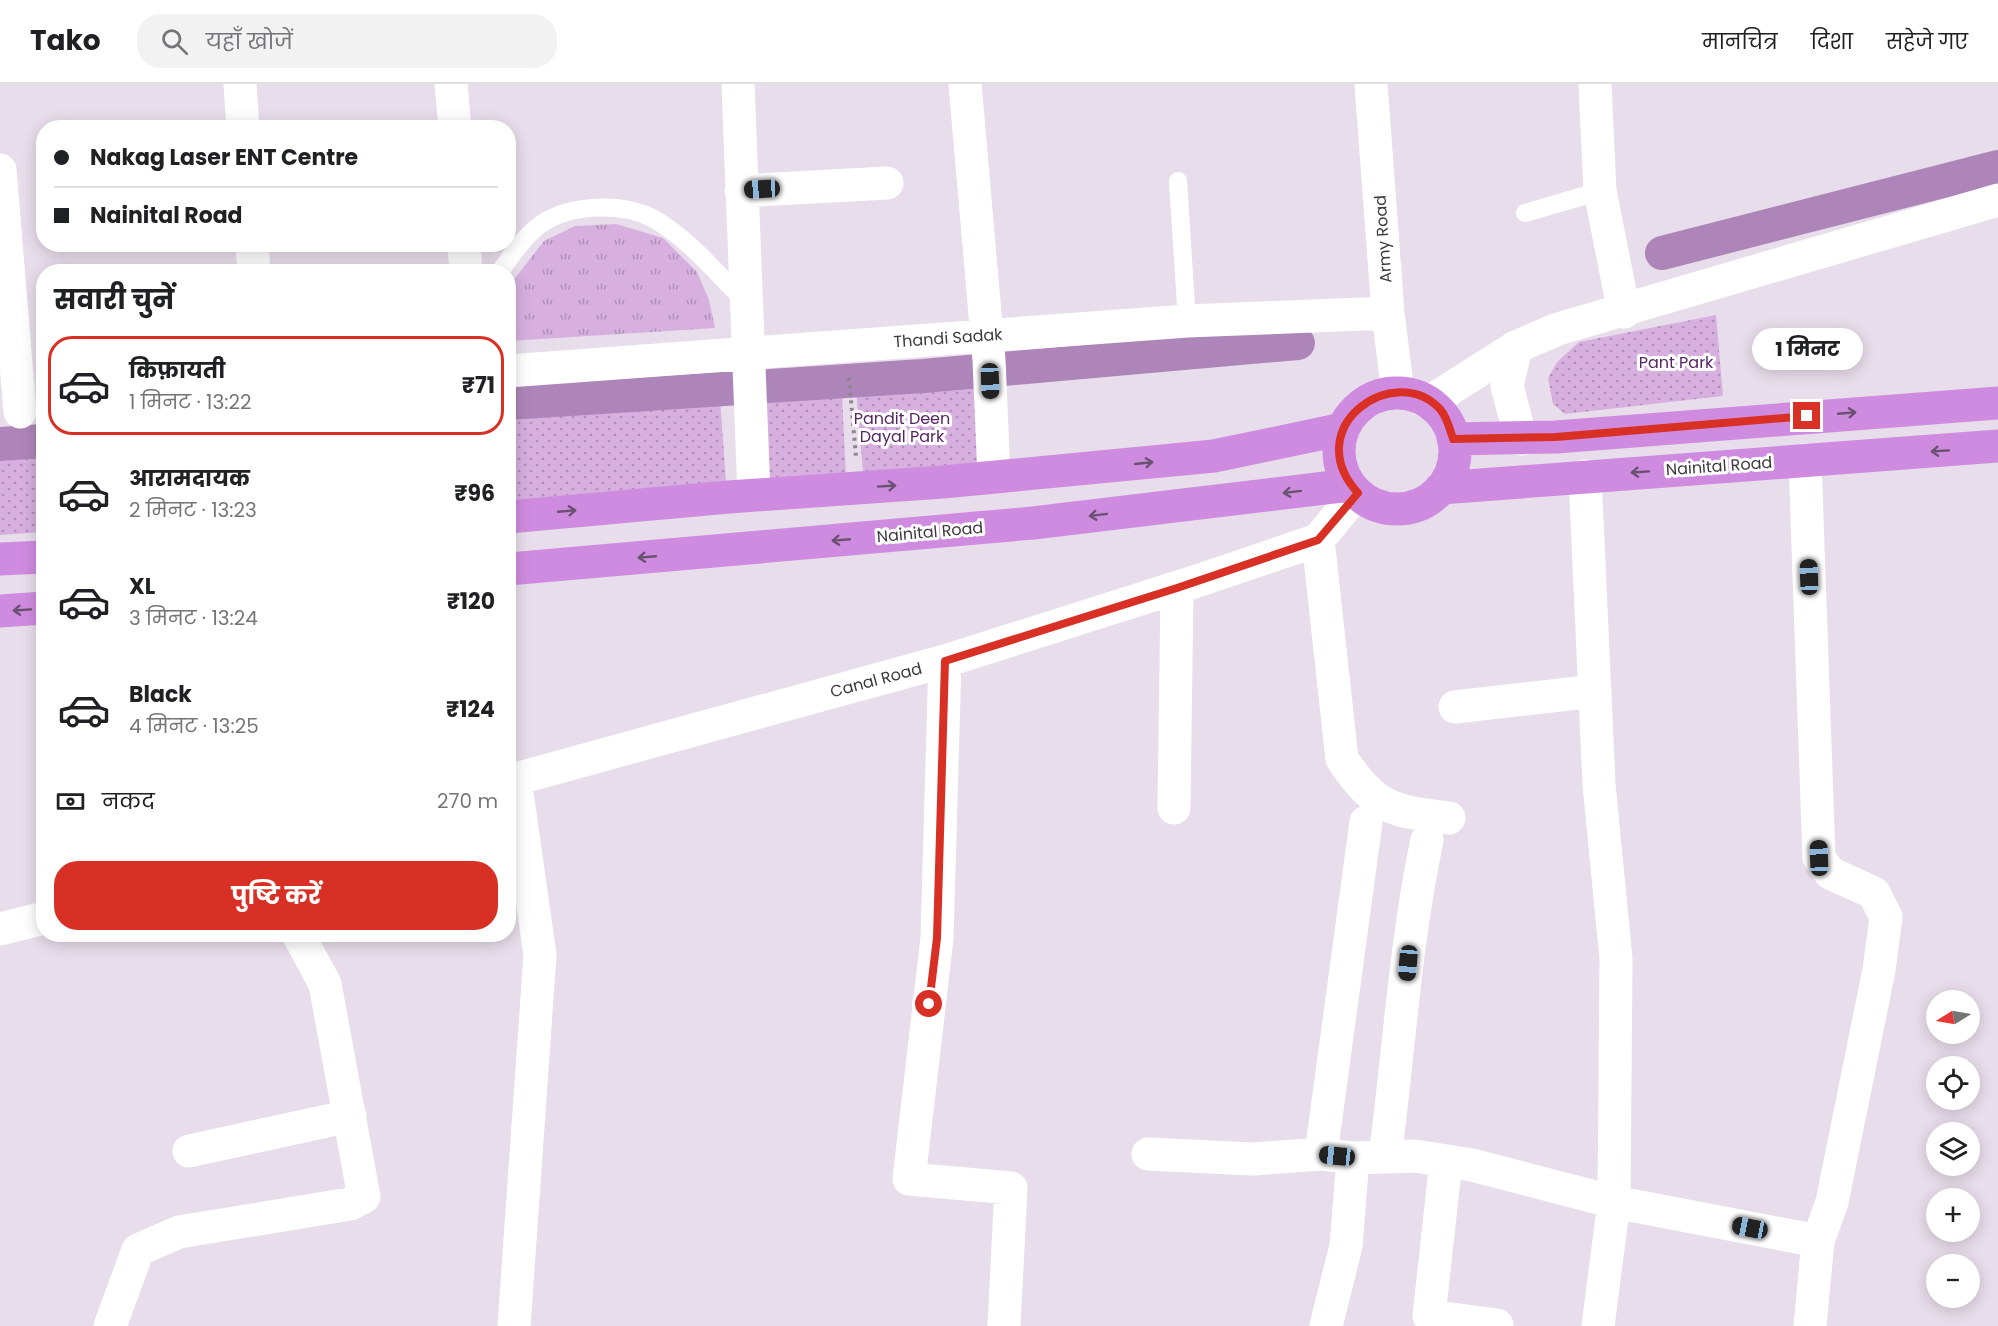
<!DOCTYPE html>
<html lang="hi">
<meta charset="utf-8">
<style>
body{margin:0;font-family:Poppins,"Noto Sans Devanagari",sans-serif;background:#f2f2f2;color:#202124;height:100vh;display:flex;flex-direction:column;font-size:22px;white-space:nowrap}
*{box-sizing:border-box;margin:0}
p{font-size:20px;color:#757577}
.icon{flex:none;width:33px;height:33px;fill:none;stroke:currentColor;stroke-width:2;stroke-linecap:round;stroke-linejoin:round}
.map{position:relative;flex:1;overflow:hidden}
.panel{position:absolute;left:36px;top:180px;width:480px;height:678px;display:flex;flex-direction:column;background:#fff;border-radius:24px;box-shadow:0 3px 15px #0003}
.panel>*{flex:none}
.top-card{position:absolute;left:36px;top:36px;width:480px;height:132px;border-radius:24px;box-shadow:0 3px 15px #0003;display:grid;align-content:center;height:132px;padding:0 18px;background:#fff}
.needle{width:39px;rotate:259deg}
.buttons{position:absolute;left:1926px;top:906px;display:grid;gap:12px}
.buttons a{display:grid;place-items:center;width:54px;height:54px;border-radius:50%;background:#fff;box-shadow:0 3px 15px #0003;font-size:30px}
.end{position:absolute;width:27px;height:27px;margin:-14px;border:8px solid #d93025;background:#fff;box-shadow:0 0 0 3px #fff}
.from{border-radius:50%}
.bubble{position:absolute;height:42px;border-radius:21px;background:#fff;box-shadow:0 3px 15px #0003;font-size:20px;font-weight:700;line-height:42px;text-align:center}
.car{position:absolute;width:18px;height:36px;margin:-18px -9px;border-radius:8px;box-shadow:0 0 4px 2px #0007;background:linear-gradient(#222 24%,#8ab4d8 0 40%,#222 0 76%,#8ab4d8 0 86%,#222 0)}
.top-card b{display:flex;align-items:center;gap:21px;height:57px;font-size:22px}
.top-card b+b{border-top:2px solid #e0e0e0}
.top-card i{width:15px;height:15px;background:#202124}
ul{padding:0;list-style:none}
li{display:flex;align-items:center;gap:18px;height:99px;margin:0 12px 9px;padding:0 6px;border:3px solid transparent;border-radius:24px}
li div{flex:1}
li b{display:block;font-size:22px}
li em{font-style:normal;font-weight:700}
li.on{border-color:#d93025}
li>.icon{width:54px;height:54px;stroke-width:1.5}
h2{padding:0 18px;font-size:27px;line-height:72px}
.pay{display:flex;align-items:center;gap:15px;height:66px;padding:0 18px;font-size:22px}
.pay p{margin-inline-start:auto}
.cta{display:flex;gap:12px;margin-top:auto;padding:12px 18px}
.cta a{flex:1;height:69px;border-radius:24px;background:#d93025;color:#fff;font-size:24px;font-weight:700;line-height:69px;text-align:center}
header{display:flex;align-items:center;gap:36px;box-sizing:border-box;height:84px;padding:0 30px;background:#fff;border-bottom:2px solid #e0e0e0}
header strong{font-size:28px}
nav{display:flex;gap:33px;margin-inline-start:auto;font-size:21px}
.search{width:420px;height:54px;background:#f2f2f2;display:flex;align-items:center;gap:15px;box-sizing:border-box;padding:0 21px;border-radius:24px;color:#757577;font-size:22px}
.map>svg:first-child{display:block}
.grass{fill:url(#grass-tufts)}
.park{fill:url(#park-dots)}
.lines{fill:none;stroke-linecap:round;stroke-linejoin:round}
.canal{stroke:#ae85b8;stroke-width:34}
.path{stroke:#8d868f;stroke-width:4;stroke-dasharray:3 4.5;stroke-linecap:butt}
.service{stroke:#fff;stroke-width:18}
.minor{stroke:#fff;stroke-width:33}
.tertiary{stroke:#fff;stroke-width:33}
.trunk{stroke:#cf8be0;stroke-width:33}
.oneway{stroke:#69526f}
.route{stroke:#d93025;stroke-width:8}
.labels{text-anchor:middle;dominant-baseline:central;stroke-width:6;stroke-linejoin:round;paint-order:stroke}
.street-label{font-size:16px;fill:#3d393e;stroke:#fff}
.park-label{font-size:16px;fill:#572563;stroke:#fff}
</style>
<header>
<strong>Tako</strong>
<div class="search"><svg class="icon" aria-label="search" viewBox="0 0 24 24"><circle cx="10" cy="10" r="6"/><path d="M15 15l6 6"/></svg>यहाँ खोजें</div>
<nav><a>मानचित्र</a><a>दिशा</a><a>सहेजे गए</a></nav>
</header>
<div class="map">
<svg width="1998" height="1242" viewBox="0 0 1998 1242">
<defs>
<pattern id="grass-tufts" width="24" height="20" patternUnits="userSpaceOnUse" patternTransform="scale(1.5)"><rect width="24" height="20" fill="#d7b0e0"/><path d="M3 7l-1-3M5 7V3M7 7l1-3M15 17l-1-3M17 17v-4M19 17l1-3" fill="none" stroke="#b090b7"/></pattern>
<pattern id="park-dots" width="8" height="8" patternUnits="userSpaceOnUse" patternTransform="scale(1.5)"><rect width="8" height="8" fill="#d7b0e0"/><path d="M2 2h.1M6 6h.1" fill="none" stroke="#b090b7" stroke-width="1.8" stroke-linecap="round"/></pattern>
</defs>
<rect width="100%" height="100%" fill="#e8deeb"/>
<path class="grass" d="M616,140L663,154L697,188L709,216L715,244L509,257V202L544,157L575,142Z"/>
<path class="park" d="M1716,231L1723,312L1565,330L1553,320L1548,294L1557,278L1579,258Z
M976,297L982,379L863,388L856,305Z
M842,311L846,392L763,398L760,315Z
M720,315L726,397L515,417L508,332Z
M43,373V448L0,451V377Z"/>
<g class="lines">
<path class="canal" d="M1662,169L1998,83
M508,319L923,292L1298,259
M0,360L44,357"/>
<path class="path" d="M849,294L856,373"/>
<path class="service" d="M1178,97L1187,237
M1525,129L1600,107
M500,188C512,170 528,147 546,137C575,120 625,119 654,135C689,155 717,190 746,218"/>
<path class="minor" d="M240,0L243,44
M451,0L455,44
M738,0L754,411
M965,0L989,276L994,393
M1371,0L1388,229L1398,309
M1595,0L1600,107L1624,228
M0,86L20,328
M741,107L887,99
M252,160L254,188
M464,160L466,188
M1516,263L1507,302L1521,355
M508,287L1187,237L1388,229
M1805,376L1819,774L1830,789L1874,809L1886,833L1879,886L1832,1118L1818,1157
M1585,392L1599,700L1616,875L1614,1118L1598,1242
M1318,456L1342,675C1376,725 1391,727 1449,734
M945,577L937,854L909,1095L1011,1104L1004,1242
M1455,623L1595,607
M508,697L945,577L1194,498L1318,456L1357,409
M1174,724L1177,504
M1366,738L1321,1070L1353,1074L1415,1072L1472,1081L1614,1118L1818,1157L1810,1242
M0,845L44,834
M189,1067L350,1032
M1148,1070L1253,1075L1321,1070
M1385,1073C1399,967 1405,860 1427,756
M1446,1077L1429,1232L1497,1241
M110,1242L138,1166L179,1148L350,1120L364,1113L325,900L298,850
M514,1242L540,871L515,695
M1326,1242L1346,1162L1353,1074"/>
<path class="tertiary" d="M1431,317L1516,263L1558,245L1998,116"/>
<path class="trunk" d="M1339 367a58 58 0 1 1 116 0a58 58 0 1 1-116 0Z
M1453,355L1556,353L1998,319
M1441,404L1998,362
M508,433L729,413L943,398L1214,372L1343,345
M0,475L44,473
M508,485L1033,439L1350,401
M0,527L44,524"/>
</g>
<defs><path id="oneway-shaft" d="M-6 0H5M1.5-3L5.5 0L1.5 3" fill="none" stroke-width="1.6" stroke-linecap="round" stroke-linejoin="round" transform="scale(1.5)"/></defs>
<g class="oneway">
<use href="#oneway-shaft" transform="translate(1847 329) rotate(-5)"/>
<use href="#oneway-shaft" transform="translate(1940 367) rotate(176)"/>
<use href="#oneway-shaft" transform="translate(1144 379) rotate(-6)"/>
<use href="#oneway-shaft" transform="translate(1640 388) rotate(176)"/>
<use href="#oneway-shaft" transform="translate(887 402) rotate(-4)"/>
<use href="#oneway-shaft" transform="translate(1292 408) rotate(173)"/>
<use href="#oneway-shaft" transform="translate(567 427) rotate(-5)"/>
<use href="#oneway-shaft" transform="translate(1098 431) rotate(173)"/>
<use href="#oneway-shaft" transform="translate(841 456) rotate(175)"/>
<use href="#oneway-shaft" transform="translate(647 473) rotate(175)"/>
<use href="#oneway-shaft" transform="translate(22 526) rotate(176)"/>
</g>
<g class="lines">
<path class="route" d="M929,920L937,854L945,577L1177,504L1318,456L1358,409C1298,343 1395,276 1440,325C1447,333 1450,345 1453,355L1556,353L1807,332"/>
</g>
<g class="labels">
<g class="street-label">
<text transform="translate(1383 155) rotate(-94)">Army Road</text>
<text transform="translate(948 254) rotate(-4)">Thandi Sadak</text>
<text transform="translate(1719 382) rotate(-4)">Nainital Road</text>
<text transform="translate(930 448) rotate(-5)">Nainital Road</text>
<text transform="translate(876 596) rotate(-15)">Canal Road</text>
</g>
<g class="park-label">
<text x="1676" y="278">Pant Park</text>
<text x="902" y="334">Pandit Deen<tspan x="902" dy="18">Dayal Park</tspan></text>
</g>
</g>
</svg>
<div class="buttons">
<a><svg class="needle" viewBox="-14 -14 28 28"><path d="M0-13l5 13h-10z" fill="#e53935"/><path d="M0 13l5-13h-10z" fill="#757577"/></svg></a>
<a><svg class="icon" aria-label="locate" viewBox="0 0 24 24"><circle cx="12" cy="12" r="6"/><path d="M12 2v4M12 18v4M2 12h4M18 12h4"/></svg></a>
<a><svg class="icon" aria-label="layers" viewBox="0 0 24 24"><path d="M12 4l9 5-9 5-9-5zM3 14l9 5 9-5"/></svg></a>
<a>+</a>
<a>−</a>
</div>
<i class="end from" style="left:929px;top:920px"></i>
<i class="end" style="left:1807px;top:332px"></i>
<div class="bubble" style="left:1752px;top:244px;width:111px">1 मिनट</div>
<i class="car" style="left:762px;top:105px;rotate:267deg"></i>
<i class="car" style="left:990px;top:297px;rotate:178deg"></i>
<i class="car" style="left:1809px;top:493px;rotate:358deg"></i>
<i class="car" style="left:1819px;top:774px;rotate:358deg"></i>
<i class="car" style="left:1408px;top:879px;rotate:185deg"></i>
<i class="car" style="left:1337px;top:1072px;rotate:276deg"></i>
<i class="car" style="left:1750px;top:1144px;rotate:281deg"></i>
<div class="top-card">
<b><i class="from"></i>Nakag Laser ENT Centre</b>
<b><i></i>Nainital Road</b>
</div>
<section class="panel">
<h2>सवारी चुनें</h2>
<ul>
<li class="on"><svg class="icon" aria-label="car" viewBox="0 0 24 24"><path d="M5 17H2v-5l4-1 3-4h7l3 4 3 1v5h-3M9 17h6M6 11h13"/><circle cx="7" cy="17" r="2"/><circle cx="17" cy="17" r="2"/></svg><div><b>किफ़ायती</b><p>1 मिनट · 13:22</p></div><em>₹71</em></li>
<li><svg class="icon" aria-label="car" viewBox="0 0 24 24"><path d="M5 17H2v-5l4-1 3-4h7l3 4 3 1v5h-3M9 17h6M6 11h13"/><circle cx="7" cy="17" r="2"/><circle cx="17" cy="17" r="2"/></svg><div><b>आरामदायक</b><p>2 मिनट · 13:23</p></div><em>₹96</em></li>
<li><svg class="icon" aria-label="car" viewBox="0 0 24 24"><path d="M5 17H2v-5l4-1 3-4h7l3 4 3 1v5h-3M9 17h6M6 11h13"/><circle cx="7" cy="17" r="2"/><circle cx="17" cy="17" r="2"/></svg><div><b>XL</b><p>3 मिनट · 13:24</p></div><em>₹120</em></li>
<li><svg class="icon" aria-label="car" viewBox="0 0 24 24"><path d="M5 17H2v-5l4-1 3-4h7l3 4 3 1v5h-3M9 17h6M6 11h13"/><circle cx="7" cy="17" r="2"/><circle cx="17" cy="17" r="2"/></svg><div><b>Black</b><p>4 मिनट · 13:25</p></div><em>₹124</em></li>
</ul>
<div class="pay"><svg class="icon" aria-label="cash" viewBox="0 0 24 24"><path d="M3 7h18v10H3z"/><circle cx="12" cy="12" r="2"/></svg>नकद<p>270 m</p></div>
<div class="cta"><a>पुष्टि करें</a></div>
</section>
</div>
